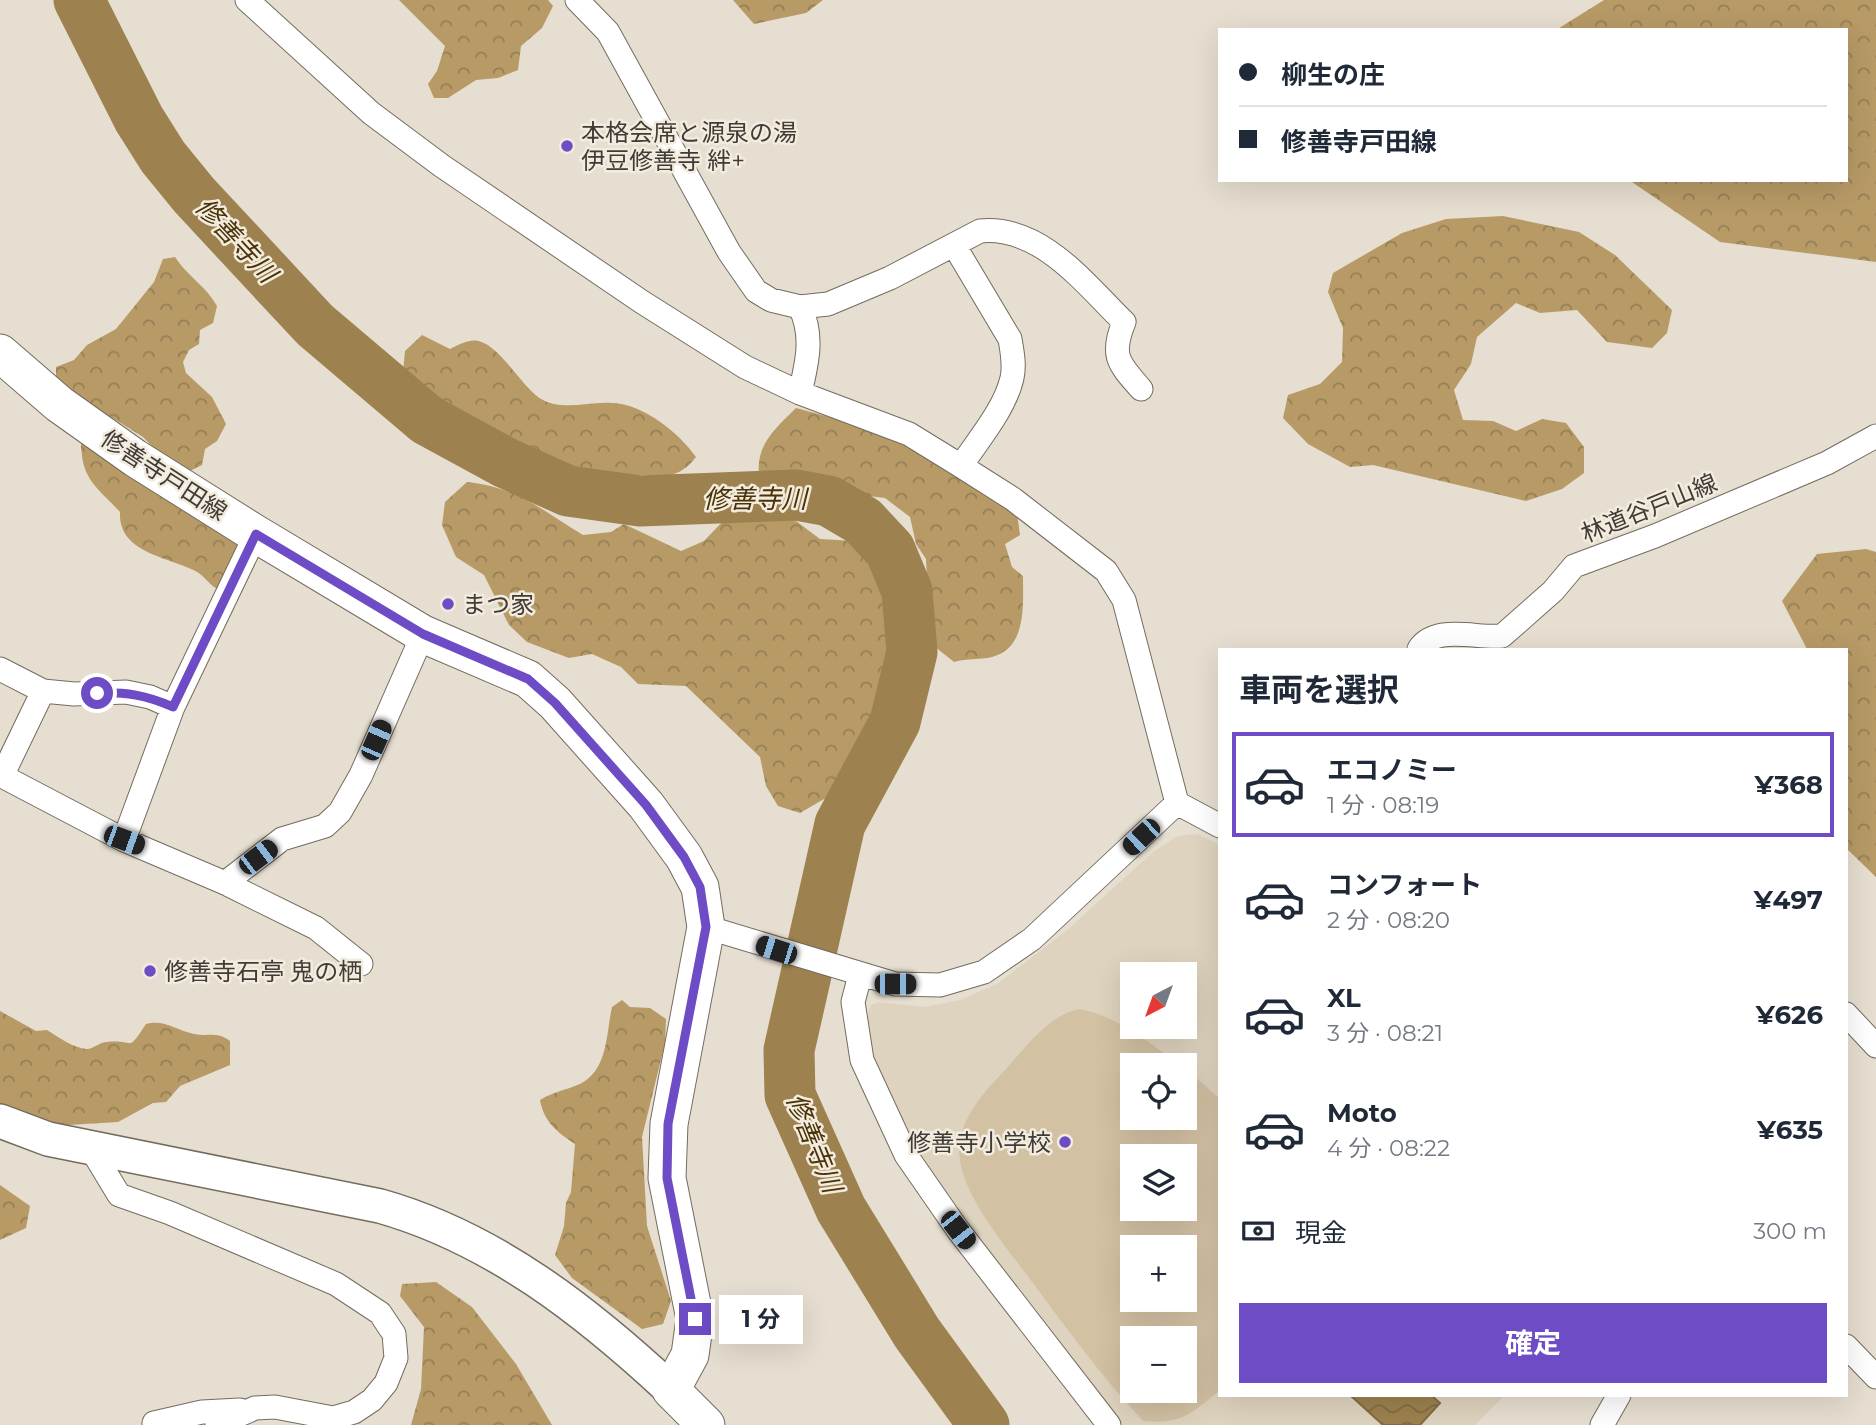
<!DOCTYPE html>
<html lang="ja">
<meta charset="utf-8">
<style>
body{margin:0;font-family:Montserrat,"Noto Sans JP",sans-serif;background:#f6f6f7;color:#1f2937;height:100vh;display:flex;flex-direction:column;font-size:26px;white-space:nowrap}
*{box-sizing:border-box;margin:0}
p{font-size:23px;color:#747a83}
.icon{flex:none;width:38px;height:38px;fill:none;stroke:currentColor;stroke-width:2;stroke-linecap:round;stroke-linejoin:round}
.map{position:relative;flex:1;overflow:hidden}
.side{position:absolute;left:1218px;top:648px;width:630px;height:749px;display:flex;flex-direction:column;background:#fff;border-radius:0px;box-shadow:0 7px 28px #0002}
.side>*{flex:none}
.guide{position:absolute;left:1218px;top:28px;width:630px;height:154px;border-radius:0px;box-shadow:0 7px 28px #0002;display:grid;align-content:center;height:154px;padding:0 21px;background:#fff}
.needle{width:46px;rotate:221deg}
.buttons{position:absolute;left:1120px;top:962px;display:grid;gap:14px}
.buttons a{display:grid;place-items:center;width:77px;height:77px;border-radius:0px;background:#fff;box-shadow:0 7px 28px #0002;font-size:35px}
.end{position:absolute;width:32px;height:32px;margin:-16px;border:9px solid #6d4cc5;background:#fff;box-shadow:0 0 0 4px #fff}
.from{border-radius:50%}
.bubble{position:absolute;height:49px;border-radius:0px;background:#fff;box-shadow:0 7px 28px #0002;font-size:23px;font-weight:700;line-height:49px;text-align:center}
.car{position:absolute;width:21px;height:42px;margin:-21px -10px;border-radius:9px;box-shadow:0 0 5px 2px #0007;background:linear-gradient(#222 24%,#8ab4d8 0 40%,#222 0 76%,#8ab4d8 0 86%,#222 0)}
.guide b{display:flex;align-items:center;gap:24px;height:66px;font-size:26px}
.guide b+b{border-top:2px solid #e0e1e3}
.guide i{width:18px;height:18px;background:#1f2937}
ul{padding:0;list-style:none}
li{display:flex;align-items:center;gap:21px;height:105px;margin:0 14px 10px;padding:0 7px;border:4px solid transparent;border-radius:0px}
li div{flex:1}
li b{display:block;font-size:26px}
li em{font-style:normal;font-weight:700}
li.on{border-color:#6d4cc5}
li>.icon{width:63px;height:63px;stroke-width:1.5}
h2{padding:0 21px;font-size:32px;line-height:84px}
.pay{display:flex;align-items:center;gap:18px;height:77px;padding:0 21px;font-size:26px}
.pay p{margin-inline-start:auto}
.button{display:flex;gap:14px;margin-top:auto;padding:14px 21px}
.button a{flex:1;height:80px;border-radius:0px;background:#6d4cc5;color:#fff;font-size:28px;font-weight:700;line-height:80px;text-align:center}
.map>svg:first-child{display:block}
.built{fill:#ded3be;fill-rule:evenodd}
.green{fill:#d3c1a3;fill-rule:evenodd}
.forest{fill:url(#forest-crowns)}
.water{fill:url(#water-waves);stroke:#816c47;stroke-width:2}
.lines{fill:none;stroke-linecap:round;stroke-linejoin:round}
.river{stroke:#9d814e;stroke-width:51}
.street-casing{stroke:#736c5f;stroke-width:25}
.secondary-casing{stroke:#736c5f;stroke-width:36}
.primary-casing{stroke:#736c5f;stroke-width:39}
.street{stroke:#fff;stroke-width:23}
.secondary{stroke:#fff;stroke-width:33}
.primary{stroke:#fff;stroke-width:37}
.route{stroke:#6d4cc5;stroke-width:9}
.poi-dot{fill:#6d4cc5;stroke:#f3ebdd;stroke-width:2.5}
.labels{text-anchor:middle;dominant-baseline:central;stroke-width:5;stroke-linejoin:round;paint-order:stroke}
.poi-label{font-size:24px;fill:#3f3b36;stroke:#f3ebdd;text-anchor:start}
.street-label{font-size:24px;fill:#3f3b36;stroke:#f3ebdd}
.water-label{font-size:26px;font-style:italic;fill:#493409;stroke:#f3ebdd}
</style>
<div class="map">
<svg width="1876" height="1425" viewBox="0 0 1876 1425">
<defs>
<pattern id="forest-crowns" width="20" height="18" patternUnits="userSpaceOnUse" patternTransform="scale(1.75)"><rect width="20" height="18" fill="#b79a66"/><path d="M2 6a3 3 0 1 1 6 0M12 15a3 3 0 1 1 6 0" fill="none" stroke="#967f55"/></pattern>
<pattern id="water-waves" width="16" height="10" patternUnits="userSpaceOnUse" patternTransform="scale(1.75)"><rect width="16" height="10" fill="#9d814e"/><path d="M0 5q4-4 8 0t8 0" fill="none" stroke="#816b42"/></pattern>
</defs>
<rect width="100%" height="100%" fill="#e6ded0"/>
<path class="built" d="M1197,834L1220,845V1395H1505L1475,1425H1120L942,1190L901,1128L868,1059L863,1027L871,1005L879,1002L924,1007L960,1000L997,984L1065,932L1154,851L1178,836ZM1132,975H1185V1027H1132ZM1132,1066H1185V1118H1132ZM1132,1157H1185V1209H1132ZM1132,1248H1185V1300H1132ZM1132,1339H1185V1391H1132Z"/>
<path class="green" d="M1078,1009C1117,1015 1150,1043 1181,1066H1132V1118H1185V1068L1220,1099V1390C1192,1413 1181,1425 1143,1421C1100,1375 1064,1325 1027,1275C1005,1246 969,1202 961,1166C952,1126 981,1095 1006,1069C1027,1046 1047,1017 1078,1009ZM1132,1157H1185V1209H1132ZM1132,1248H1185V1300H1132ZM1132,1339H1185V1391H1132Z"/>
<path class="forest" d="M399,0H548L553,6L542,28L521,46L518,70L498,78L476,80L448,98H434L428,84L437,71L445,46Z
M733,0H823L806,13L754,24Z
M1604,0H1876V262L1720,242L1629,180H1846V30H1556Z
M1503,216L1579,232L1615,255L1672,310L1667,333L1652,348L1607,342L1577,310L1540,313L1516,303L1477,337L1471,364L1454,390L1463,420L1493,421L1516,431L1542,419L1566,423L1584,447V473L1562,489L1526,501L1373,465L1350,467L1308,444L1283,418L1288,395L1320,384L1342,362L1343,328L1328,292L1333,273L1402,233L1446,219Z
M175,257C187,276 206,286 217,306L213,323L200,330L199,344L189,350L183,362L186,373L212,397L226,424L217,441L205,449L202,465L190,471L174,469L143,437L87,402L56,377V367L74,360L87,345L116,329L154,282L163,259Z
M422,335L450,349C456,346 463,342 470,341C496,335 520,388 543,400C564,411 590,401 612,403C644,404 679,433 696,457C674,486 653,473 623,475C615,475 604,479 596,478C587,476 577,467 568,464C532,449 482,446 459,410L436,405L403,372L405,351Z
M796,408L874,429L923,454L1017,514L1020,535L1005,544L1012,567L1023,576C1023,605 1027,648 992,657C979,660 967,658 954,662L934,646L920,599L927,580L926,559L916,544L910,517L885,498L851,494L810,476L784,478L759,473C756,444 777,427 796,408Z
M83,439L237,542L240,554L223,586L217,589C207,583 203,573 191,569C163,556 118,551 120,512C103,493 85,482 82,456C82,448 79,447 83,439Z
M467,482C519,488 540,509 583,535L611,532L624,524L681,551L704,541L727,517L742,510L764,509L796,521L820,539L855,541L885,582L892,601L893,674L865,744L831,795L800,813L778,806L766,786L760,757L686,686L638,684L621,667L592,654L569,658L527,642L509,625L484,575L456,557L442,525L445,502Z
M1866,549L1876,552V877L1846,848V649H1807L1782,601L1817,554Z
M622,1000L630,1007L650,1008L666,1019L665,1043L642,1137L647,1226L671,1301L663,1324L642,1329L572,1278L555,1255L564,1226L566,1203L571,1192L575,1144C557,1132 544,1122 540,1100C553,1092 566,1090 580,1084C608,1070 606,1034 612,1007Z
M0,1011L36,1031L47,1030C58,1037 73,1048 87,1049C93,1049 100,1042 107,1042C136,1039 126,1054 146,1024C164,1019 176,1030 194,1034C209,1037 216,1031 230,1041V1065L180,1086L166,1102L153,1103L118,1122L68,1125L19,1115L0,1103Z
M0,1185L30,1206L26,1228L0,1240Z
M436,1282L472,1307L516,1364L552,1425H411L421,1389L424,1327L400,1296L402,1284Z"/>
<path class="water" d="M1350,1395H1431L1440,1403L1420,1425H1383Z"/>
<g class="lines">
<path class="river" d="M79,0L139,119L163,157L194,195L315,325L427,420L506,463L568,491L640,501L796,495L829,501L863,521L890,550L907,591L912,652L895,722L840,824L789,1050L790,1095L841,1209L917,1333L984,1425"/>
<g class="street-casing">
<path id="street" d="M247,0L371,113L442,166L642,302L745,367L800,393L909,434L961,466L1013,499L1106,571L1124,600L1177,803L1220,826
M577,0L608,32L729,252L756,291L771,300L800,307L828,304L890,278L980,231C1041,225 1085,284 1124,322C1110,356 1119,364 1141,389
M954,245L1010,339C1012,351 1015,365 1012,378C1005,409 978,440 961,466
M800,393C807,363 814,336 800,307
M1419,649C1436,624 1477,639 1502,636L1553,591L1574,566L1655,536L1827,463L1876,436
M0,669L43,691L74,694L126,692L150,697L173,707
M43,691L2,776L124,840L225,883L316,928L361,964
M124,840L173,707L256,534
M225,883L282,839L325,826L340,812L361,775L423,634
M706,927L895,984L940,985L984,972L1032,939L1177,803
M860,975L853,1002L862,1060L906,1155L958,1230L1109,1425
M1846,1014L1876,1046
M90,1147L119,1195L170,1213L336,1284L380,1313L394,1334L396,1358L386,1383L372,1400L354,1412L333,1418L275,1407L255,1408L217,1425
M1846,1346L1876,1377
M154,1423L202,1412L240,1410
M1602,1425L1619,1395"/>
</g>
<g class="secondary-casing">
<path id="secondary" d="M0,1121L48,1139L380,1206C493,1238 586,1311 671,1390"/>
</g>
<g class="primary-casing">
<path id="primary" d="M0,353L59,404L135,458L256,534L423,634L528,679L555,703L646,805L684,857L700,887L706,927L669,1124L667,1178L695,1319L690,1355L671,1390L706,1425"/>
</g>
<use href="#street" class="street"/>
<use href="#secondary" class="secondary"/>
<use href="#primary" class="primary"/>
</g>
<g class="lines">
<path class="route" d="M97,693C126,692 146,695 173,707L256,534L423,634L528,679L555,703L646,805L684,857L700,887L706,927L668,1124L667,1178L695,1319"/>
</g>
<g class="poi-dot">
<circle cx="567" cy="146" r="7"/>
<circle cx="448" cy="604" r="7"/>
<circle cx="150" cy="971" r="7"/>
<circle cx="1065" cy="1142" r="7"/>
</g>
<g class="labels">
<g class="poi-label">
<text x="581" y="132">本格会席と源泉の湯<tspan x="581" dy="28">伊豆修善寺 絆+</tspan></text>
<text x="462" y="604">まつ家</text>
<text x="164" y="971">修善寺石亭 鬼の栖</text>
<text x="1051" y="1142" text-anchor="end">修善寺小学校</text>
</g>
<g class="street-label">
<text transform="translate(164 475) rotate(33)">修善寺戸田線</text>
<text transform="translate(1649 508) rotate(-22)">林道谷戸山線</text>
</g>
<g class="water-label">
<text transform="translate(236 240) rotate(47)">修善寺川</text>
<text x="755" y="499">修善寺川</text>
<text transform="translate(814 1143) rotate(68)">修善寺川</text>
</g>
</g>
</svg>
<div class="buttons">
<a><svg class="needle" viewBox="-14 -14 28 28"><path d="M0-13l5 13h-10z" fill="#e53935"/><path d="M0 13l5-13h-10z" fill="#747a83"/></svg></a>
<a><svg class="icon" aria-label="locate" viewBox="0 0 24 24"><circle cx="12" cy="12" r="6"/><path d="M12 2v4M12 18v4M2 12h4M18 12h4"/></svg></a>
<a><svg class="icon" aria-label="layers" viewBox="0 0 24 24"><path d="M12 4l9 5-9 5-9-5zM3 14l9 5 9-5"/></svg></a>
<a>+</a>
<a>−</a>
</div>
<i class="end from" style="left:97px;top:693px"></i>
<i class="end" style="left:695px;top:1319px"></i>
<div class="bubble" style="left:719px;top:1295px;width:84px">1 分</div>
<i class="car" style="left:376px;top:740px;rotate:24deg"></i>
<i class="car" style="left:1141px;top:837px;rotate:227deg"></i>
<i class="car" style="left:124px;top:840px;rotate:110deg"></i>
<i class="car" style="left:258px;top:857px;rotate:53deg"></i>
<i class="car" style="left:776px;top:950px;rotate:288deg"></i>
<i class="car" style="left:895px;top:984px;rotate:90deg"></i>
<i class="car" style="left:958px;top:1230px;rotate:142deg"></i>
<div class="guide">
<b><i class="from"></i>柳生の庄</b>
<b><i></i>修善寺戸田線</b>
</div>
<section class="side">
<h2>車両を選択</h2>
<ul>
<li class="on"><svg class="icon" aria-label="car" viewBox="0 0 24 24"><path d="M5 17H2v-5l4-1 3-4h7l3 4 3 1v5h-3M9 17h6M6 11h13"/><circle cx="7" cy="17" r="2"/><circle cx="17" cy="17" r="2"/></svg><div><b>エコノミー</b><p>1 分 · 08:19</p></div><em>¥368</em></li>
<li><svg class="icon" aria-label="car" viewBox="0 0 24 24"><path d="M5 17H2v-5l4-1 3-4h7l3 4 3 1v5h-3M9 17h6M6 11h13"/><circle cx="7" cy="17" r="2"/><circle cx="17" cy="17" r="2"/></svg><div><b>コンフォート</b><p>2 分 · 08:20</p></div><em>¥497</em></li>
<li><svg class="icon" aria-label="car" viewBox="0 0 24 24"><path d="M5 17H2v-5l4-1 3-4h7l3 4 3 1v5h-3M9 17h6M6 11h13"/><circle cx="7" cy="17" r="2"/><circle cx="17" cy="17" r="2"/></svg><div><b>XL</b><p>3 分 · 08:21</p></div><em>¥626</em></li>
<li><svg class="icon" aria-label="car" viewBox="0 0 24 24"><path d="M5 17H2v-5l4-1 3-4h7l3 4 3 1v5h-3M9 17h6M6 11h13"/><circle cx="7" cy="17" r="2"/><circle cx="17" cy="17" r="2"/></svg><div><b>Moto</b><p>4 分 · 08:22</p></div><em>¥635</em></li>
</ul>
<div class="pay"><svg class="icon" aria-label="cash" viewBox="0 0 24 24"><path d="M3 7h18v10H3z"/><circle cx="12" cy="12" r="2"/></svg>現金<p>300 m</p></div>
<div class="button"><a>確定</a></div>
</section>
</div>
